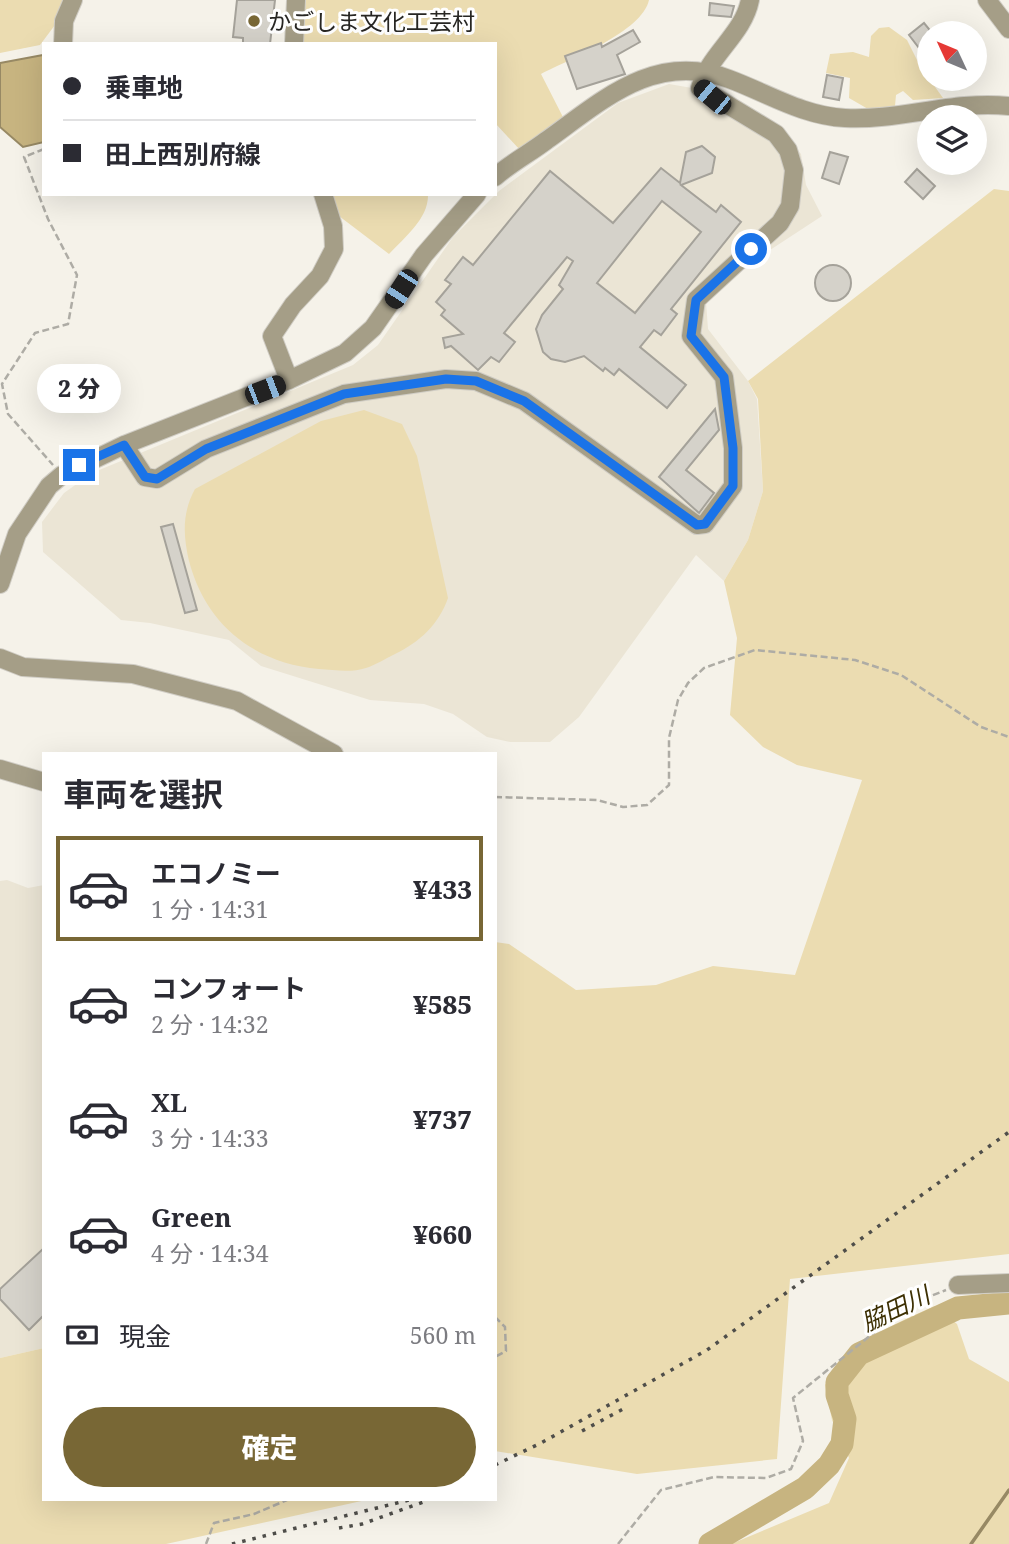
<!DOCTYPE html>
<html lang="ja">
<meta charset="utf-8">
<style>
body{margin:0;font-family:"Noto Serif","Noto Sans JP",serif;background:#f2f2f3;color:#2b2b33;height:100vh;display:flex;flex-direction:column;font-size:26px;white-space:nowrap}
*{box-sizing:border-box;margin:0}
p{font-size:23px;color:#7c7c81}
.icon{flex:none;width:38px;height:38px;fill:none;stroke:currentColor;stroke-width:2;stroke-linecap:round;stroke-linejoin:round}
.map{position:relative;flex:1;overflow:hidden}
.sheet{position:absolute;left:42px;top:752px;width:455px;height:749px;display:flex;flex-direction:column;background:#fff;border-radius:0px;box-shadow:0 7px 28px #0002}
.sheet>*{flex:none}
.guide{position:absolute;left:42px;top:42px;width:455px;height:154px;border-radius:0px;box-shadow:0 7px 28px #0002;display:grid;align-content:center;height:154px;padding:0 21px;background:#fff}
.needle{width:46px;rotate:314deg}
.controls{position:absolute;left:917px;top:21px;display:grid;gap:14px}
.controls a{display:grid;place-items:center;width:70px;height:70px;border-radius:50%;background:#fff;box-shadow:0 7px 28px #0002;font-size:35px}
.end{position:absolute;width:32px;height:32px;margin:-16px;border:9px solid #1a73e8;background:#fff;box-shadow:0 0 0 4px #fff}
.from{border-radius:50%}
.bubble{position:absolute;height:49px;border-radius:24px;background:#fff;box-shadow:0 7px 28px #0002;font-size:23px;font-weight:800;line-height:49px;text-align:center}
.car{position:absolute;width:21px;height:42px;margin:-21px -10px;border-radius:9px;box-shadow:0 0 5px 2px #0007;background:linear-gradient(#222 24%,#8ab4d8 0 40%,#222 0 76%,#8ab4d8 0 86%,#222 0)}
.guide b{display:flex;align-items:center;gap:24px;height:66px;font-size:26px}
.guide b+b{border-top:2px solid #e1e1e2}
.guide i{width:18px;height:18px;background:#2b2b33}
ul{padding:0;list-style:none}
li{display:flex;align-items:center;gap:21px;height:105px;margin:0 14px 10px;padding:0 7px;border:4px solid transparent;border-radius:0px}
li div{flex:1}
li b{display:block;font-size:26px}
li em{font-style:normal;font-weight:800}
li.on{border-color:#786735}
li>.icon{width:63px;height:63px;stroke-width:1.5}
h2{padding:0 21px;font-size:32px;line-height:84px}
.pay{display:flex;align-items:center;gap:18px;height:77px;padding:0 21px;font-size:26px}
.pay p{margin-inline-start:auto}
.primary-button{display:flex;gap:14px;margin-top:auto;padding:14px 21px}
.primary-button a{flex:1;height:80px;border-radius:42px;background:#786735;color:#fff;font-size:28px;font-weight:800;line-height:80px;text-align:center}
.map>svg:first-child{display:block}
.built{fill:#ebe5d5}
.green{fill:#ebdcb1}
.water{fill:#c7b480;stroke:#978964;stroke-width:2}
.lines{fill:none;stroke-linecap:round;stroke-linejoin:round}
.stream{stroke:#978964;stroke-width:3.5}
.river{stroke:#c7b480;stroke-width:23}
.building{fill:#d5d2ca;stroke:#a5a29a;stroke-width:2;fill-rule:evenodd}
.minor-casing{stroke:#d0cdc5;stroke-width:20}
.path{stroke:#aeaca5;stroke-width:2.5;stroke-dasharray:7 3.5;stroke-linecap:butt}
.minor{stroke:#a59e87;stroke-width:18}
.rail{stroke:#4f4e4a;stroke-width:3.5;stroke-dasharray:3.5 7;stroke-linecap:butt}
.route{stroke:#1a73e8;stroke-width:9}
.poi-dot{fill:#786735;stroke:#fff;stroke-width:2.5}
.labels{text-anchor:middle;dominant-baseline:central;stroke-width:6;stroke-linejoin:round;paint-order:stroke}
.poi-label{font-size:23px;fill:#272623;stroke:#fff;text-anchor:start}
.water-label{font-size:24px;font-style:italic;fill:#3d3003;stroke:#fff}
</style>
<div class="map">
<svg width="1009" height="1544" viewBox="0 0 1009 1544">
<rect width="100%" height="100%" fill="#f5f2e9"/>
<path class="built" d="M669,84L721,93L776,123L801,154L806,185L822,216L741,269L706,302L708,329L748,381L757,399L763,491L748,540L724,581L696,555L579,717L550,742H510L487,737L453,714L424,704L370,700L261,666L229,640L150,623L121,620L43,552L42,522L64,493L92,473L353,365L378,345L453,237L499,191L618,103Z
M7,880L28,888L44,885V1348L0,1358V881Z"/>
<path class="green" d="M0,0H64L58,21L40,45L0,53Z
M300,0H649C642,32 570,59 541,74L565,121L520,150L495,123V44H301L305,11Z
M889,27L907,40L920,66L943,98L913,100L903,91L896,95L895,106L868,109L849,98L850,78L826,73L830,54L853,52L869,57L871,36L879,28Z
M994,189L1009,191V1254L790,1279L777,1459L637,1474L495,1451V942L509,944L576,990L656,985L713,966L795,975L862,780L797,765L763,747L730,715L737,638L724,581L748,540L763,491L758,399L748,381Z
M332,194H428C429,218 405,237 389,254L339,216Z
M364,410L402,424L417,456L448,598C439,624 420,642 395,654C386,658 376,665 366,668C351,673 334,670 319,669C254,663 206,625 189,561C183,535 182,513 195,489L321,421Z
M935,1306L957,1324L969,1359L1009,1382V1544H731L829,1503L849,1458L832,1420L825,1385C852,1343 890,1325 935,1306Z
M44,1348V1500H366L166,1544H0V1358Z"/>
<path class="water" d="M43,55L44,142L23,147L0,127V63Z"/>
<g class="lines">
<path class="stream" d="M971,1544L1009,1490"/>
<path class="river" d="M710,1544L805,1488L829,1465L842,1444L845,1419L837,1395V1382L859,1354L958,1308L1009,1303"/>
</g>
<path class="building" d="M237,0H275L270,44H243V38L233,37Z
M710,3L734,6L731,17L709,15Z
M924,23L929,29V61L909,35Z
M633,30L640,42L617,55L625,74L577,89L565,56L601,43L602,47Z
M827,75L843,78L839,100L823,97Z
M702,146L715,157L712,173L681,185L716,212L721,205L741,222L671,309L677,314L661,335L654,330L640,347L686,385L667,408L619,369L614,375L605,368L603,371L584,356L565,362L551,359L543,352L536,329L542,315L563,289L559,285L573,261L567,257L504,333L515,342L499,362L491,357L478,370L451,346L445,348L443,338L463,334L441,315L445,310L436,302L451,284L445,280L463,257L473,265L550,171L613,223L661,168L680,183L686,152ZM662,201L701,232L635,313L597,283Z
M830,152L848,157L839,184L822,178Z
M917,169L935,186L923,199L905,182Z
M815 283a18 18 0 1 1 36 0a18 18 0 1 1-36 0Z
M715,409L719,430L686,470L714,493L699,513L659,477Z
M173,524L197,610L185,613L161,527Z
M44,1248V1315L29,1330L0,1299V1289Z"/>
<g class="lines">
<g class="minor-casing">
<path id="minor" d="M987,0L1009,29
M63,44L64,21L73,0
M294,44L296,0
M495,177C511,163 530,153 547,140C603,100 655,51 729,79C767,93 803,116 845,118C900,121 953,100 1009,106
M289,380L272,336L293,305L320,276L334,249L333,226L323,194
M124,445L145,477L157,479L206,449L344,394L446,379L476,381L524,401L697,525L705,524L733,486V448L724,377L691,336L696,300L780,223L790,206L794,170L788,150L776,134L700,88C709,54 743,35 750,0
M0,584L17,534L49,486L62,475L124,445L289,380L345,353L373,328L424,255L477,194
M0,658L23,667L133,674L237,701L334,754
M0,769L44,782
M958,1285L1009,1283"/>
</g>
<path class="path" d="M44,149L24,157L48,219L77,275L68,324L35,333L2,384L8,414L53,465
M495,797L597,800L623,807L647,805L669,785V738L678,700L688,683L704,668L755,650L855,660L901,675L981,727L1009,737
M495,1317L505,1327L506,1351L495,1357
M206,1544L214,1523L254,1514L287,1500
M618,1544L661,1490L714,1477L766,1478L791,1469L803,1441L793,1398L908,1305L946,1290"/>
<use href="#minor" class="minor"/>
<path class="rail" d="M582,1431L625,1408
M495,1465L541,1443L707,1350L1009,1132
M339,1528L362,1524L429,1500
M232,1544L409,1500"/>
</g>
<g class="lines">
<path class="route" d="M79,465L124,445L145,477L157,479L206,449L344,394L446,379L476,381L524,401L697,525L705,524L733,486V448L724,377L691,336L696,300L751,249"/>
</g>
<circle class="poi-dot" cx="254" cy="21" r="7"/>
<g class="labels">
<g class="poi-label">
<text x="268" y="21">かごしま文化工芸村</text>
</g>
<g class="water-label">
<text transform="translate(895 1308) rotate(-25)">脇田川</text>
</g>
</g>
</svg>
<div class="controls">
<a><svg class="needle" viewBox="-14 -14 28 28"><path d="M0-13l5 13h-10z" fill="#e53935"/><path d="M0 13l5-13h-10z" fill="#7c7c81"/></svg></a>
<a><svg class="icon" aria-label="layers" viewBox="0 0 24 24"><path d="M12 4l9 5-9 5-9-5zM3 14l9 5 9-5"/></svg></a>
</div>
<i class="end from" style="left:751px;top:249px"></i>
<i class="end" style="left:79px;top:465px"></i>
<div class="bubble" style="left:37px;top:364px;width:84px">2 分</div>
<i class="car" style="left:712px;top:97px;rotate:310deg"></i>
<i class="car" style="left:401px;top:289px;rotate:213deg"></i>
<i class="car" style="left:265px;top:390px;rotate:69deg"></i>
<div class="guide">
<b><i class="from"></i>乗車地</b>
<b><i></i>田上西別府線</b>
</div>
<section class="sheet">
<h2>車両を選択</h2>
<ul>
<li class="on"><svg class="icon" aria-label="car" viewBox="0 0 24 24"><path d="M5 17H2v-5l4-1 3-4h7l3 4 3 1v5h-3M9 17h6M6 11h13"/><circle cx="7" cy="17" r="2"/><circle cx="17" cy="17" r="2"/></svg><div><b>エコノミー</b><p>1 分 · 14:31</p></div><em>¥433</em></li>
<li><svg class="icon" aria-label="car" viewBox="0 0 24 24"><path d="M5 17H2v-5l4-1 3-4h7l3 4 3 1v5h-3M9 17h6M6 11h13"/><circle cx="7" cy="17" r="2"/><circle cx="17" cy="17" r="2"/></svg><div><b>コンフォート</b><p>2 分 · 14:32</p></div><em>¥585</em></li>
<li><svg class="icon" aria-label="car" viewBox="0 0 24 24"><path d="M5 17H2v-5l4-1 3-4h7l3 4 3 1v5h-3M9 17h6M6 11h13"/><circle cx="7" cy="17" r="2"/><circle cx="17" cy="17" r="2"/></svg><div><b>XL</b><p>3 分 · 14:33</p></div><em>¥737</em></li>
<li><svg class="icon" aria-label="car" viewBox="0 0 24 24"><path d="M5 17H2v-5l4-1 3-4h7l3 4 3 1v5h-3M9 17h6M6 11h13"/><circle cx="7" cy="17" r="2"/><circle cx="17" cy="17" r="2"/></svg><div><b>Green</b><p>4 分 · 14:34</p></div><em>¥660</em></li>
</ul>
<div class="pay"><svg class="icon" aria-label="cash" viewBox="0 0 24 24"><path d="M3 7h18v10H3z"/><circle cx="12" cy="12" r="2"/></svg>現金<p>560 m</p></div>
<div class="primary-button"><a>確定</a></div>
</section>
</div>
